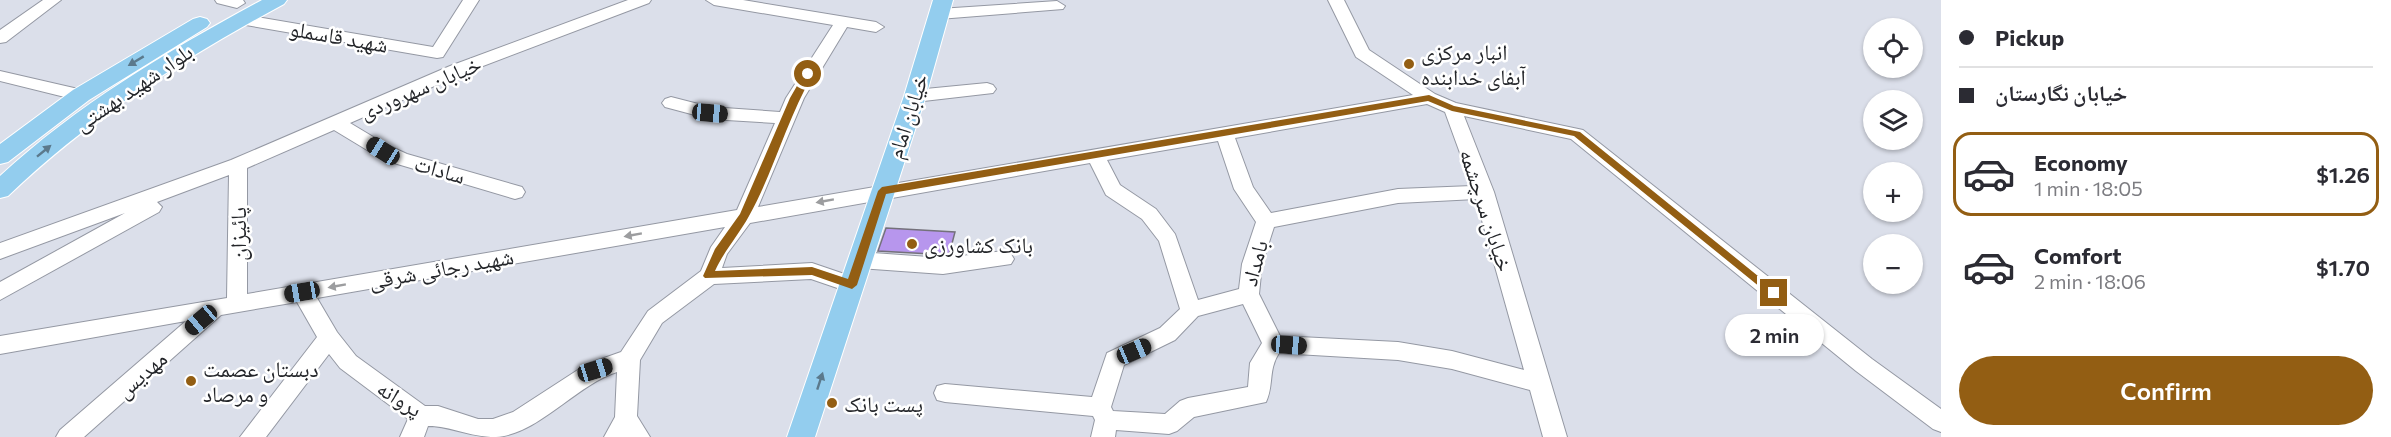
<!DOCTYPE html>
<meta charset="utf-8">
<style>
body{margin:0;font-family:Commissioner,"Noto Naskh Arabic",sans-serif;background:#f7f7f7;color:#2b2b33;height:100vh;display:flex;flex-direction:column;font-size:22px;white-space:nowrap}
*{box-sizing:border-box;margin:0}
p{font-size:20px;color:#7c7c81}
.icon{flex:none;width:33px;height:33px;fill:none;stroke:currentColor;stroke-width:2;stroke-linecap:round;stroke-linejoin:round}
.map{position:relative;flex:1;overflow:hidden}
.details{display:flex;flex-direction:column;background:#fff;width:450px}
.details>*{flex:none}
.banner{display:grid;align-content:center;height:132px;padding:0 18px;background:#fff}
.buttons{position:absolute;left:1863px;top:18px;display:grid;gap:12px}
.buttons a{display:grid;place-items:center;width:60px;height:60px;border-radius:50%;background:#fff;box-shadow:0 2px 4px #0004;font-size:30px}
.end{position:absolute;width:27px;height:27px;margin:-14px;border:8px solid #935e13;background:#fff;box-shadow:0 0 0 3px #fff}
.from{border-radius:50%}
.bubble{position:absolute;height:42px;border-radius:21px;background:#fff;box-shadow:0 2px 4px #0004;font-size:20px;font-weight:600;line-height:42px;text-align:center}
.car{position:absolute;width:18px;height:36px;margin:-18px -9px;border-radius:8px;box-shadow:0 0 4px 2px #0007;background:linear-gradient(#222 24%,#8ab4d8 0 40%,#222 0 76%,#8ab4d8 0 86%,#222 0)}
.banner b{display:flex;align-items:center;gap:21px;height:57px;font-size:22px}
.banner b+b{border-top:2px solid #e1e1e2}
.banner i{width:15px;height:15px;background:#2b2b33}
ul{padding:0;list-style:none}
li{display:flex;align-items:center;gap:18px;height:84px;margin:0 12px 9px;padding:0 6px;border:3px solid transparent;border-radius:18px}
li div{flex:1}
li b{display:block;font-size:22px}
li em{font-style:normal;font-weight:600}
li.active{border-color:#935e13}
li>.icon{width:54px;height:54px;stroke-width:1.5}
.button{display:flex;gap:12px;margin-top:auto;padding:12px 18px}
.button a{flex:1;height:69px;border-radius:36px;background:#935e13;color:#fff;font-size:24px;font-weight:600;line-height:69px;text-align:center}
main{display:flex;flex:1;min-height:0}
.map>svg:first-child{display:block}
.building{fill:#b796ed;stroke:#74717b;stroke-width:1.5}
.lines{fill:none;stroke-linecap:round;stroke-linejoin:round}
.minor-casing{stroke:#9498a3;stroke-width:2}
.major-casing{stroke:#fff;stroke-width:2}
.minor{fill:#fff;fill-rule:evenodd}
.major{fill:#93cdee;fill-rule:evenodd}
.oneway{fill:#5b798c}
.oneway2{fill:#9c9d9f}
.route{fill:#935e13}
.poi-dot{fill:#935e13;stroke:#fff;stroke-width:2}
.labels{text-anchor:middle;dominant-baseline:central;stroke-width:5;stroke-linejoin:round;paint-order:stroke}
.street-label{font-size:22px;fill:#232529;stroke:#fff}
.poi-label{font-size:22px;fill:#232529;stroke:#fff;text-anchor:start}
</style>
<main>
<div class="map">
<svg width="1941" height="437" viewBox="0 0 1941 437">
<rect width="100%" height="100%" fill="#dbdfea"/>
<path class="building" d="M886,228L955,232L949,255L878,251Z"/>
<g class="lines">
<g class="minor-casing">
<path id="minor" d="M43,0H61L6,42L0,43V30Z
M215,0H243L245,3L237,8L217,3Z
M463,0H479L443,57L437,58L240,24L232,19L240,14L433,47Z
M628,0H651L649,3L462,74L350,123L385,144L407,154L522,187L525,192L522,197L515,199L394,163L372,153L334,130L247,168V294L737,210L775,123L710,119L665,107L662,103L665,99L671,97L710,107L780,112L786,98L833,25L714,5L706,0H743L876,22L884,27L876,32L847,27L804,98L758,207L1413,95L1356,57L1328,0H1344L1369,50L1435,94L1456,103L1583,130L1872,359L1941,409V432L1933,429L1856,371L1571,139L1464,116L1494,192L1567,437H1543L1530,390L1452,369L1398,360L1279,353C1268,370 1274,385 1266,402L1194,417L1177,431L1169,434L1116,430L1115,437H1091L1095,420L1093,416L945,402L937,400L934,393L937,386L945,384L1092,397L1107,353L1160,328L1180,309L1159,241L1142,219L1106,195L1090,163L750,223L727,254L722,268L812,263L859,279L862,285L859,291L852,293L811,279L714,284L662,323L640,360L637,416L650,437H604L615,417L617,372C576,385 539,434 496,437C468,437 452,426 428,426L424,437H400L408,419L340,368L329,354L266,437H240L317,337L297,302L221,315L84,437H56L60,430L186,321L0,354V336L227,298L229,175L157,202L162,207L159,212L0,300V282L125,213L0,259V243L231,160L450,66ZM1427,104L1445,112L1472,186L1398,189L1271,213L1253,187L1235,138ZM1218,141L1234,189L1256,222L1242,264L1239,289L1198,300L1175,234L1156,209L1120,185L1107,160ZM1476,199L1524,370L1452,351L1398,342L1280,336L1259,294L1262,264L1274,227L1398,203ZM725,227L711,247L701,271L648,311L621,352L587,364L513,412L493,419H478L438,406H425L356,356L337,332L317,298ZM1243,304L1262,343L1250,363L1248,387L1188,398L1180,401L1165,414L1113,411L1111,407L1124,365L1175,340L1198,316Z
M1057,1L1065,6L1063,9L939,19L931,14L939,9Z
M0,71L87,91L90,95L87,99L81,101L0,81Z
M987,83L993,85L996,89L993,93L915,102L909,100L906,96L909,92L915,90Z
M1004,251L1011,254L1014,259L1011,264L943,274L859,268L852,265L849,260L852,255L859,252L943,258Z"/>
</g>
<g class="major-casing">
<path id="major" d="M262,0H287L284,4C184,58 91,117 8,196L0,198V176C78,104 169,50 262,0Z
M933,0H953L926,96L815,437H787L904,96Z
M200,17L207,19L210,23L207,27L89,100L8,162L0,164V144L73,90L193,19Z"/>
</g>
<use href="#minor" class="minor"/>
<use href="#major" class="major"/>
</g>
<defs><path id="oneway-solid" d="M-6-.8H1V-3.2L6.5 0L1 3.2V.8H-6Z" transform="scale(1.5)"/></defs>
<g class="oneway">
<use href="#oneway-solid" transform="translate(136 61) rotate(149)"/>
<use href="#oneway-solid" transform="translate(44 151) rotate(-39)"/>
<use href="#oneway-solid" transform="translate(820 381) rotate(-72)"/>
</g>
<g class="oneway2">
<use href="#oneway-solid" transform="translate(825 201) rotate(170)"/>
<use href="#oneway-solid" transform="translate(633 235) rotate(170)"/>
<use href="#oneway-solid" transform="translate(337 286) rotate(170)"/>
</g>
<path class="route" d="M805,72L813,74C787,119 774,171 749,216C738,236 724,251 715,271L812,267L848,279L878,191L882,187L1429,95L1454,106L1580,132L1779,293L1778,296H1771L1574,136L1452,111L1428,101L886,194L857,285L852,289L812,275L705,278L703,276L715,249L740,214L790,98Z"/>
<g class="poi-dot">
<circle cx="1409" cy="64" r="6"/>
<circle cx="912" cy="244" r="6"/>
<circle cx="191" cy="381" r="6"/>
<circle cx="832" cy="403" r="6"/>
</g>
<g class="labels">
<g class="street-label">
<text transform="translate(339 36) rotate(10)">شهید قاسملو</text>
<text transform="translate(133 87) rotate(-34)">بلوار شهید بهشتی</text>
<text transform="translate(420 87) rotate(-23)">خیابان سهروردی</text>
<text transform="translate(907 116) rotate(-72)">خیابان امام</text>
<text transform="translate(440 169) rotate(16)">سادات</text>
<text transform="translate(1487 210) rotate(72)">خیابان سرچشمه</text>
<text transform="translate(237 234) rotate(-90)">پائیزان</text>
<text transform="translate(1254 263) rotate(-75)">بامداد</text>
<text transform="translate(441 268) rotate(-10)">شهید رجائی شرقی</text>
<text transform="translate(141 374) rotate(-41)">مهدیس</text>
<text transform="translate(400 398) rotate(32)">پروانه</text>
</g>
<g class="poi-label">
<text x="1421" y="51">انبار مرکزی<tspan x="1421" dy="25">آبفای خدابنده</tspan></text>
<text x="924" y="244">بانک کشاورزی</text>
<text x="203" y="368">دبستان عصمت<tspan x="203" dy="25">و مرصاد</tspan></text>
<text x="844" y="403">پست بانک</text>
</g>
</g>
</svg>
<div class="buttons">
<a><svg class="icon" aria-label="locate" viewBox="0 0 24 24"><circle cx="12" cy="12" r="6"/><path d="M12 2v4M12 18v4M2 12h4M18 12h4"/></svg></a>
<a><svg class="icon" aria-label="layers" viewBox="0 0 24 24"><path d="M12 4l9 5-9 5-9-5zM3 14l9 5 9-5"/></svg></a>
<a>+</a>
<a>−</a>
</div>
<i class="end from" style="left:808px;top:74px"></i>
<i class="end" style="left:1774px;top:293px"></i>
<div class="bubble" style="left:1725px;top:314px;width:99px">2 min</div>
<i class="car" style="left:710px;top:113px;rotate:95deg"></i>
<i class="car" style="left:383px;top:151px;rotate:302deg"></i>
<i class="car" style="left:302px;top:292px;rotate:260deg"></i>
<i class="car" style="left:201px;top:320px;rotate:230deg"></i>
<i class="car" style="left:1289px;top:345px;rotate:94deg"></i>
<i class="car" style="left:1134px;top:351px;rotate:67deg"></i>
<i class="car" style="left:595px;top:370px;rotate:73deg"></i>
</div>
<section class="details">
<div class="banner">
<b><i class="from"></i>Pickup</b>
<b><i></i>خیابان نگارستان</b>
</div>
<ul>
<li class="active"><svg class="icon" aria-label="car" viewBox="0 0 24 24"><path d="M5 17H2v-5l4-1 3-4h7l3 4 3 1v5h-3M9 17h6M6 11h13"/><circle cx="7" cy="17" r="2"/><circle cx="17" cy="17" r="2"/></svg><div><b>Economy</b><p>1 min · 18:05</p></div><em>$1.26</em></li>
<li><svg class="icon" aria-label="car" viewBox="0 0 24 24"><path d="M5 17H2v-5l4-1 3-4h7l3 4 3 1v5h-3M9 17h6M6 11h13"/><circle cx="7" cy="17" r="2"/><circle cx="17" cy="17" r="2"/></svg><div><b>Comfort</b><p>2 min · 18:06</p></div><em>$1.70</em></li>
</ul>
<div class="button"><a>Confirm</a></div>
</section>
</main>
